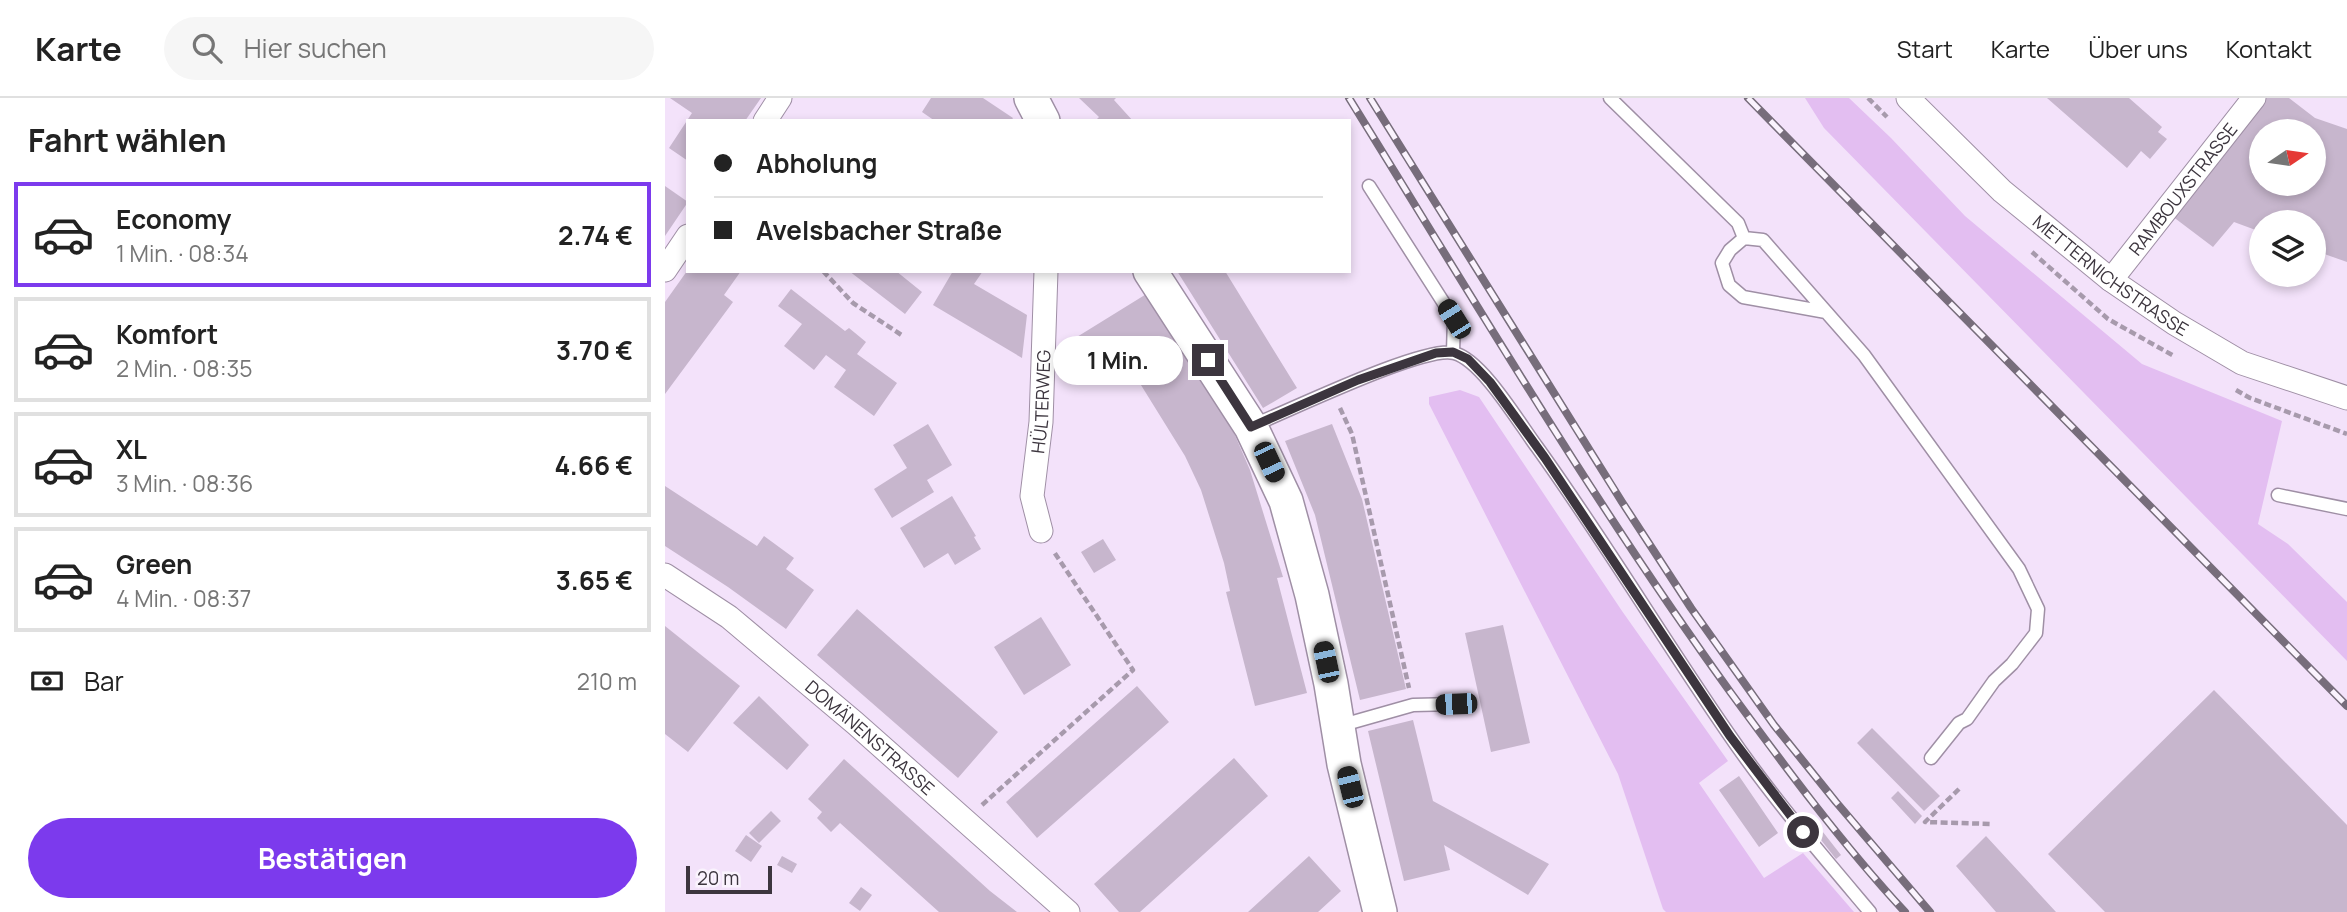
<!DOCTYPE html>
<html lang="de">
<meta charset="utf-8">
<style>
body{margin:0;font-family:Manrope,sans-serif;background:#f6f6f6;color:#222;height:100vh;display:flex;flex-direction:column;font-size:26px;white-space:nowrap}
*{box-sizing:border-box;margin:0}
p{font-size:23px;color:#767676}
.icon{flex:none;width:38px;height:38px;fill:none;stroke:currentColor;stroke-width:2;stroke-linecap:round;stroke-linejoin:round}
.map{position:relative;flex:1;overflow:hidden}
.side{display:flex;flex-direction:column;background:#fff;width:665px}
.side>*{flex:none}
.guide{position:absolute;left:21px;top:21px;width:665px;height:154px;border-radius:0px;box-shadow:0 4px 10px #0003;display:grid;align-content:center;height:154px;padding:0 28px;background:#fff}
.needle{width:46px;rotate:77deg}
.controls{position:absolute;left:1584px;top:21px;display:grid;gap:14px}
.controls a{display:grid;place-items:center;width:77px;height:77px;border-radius:50%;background:#fff;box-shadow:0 4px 10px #0003;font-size:35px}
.scale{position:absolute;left:21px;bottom:18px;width:86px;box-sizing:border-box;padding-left:7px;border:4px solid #3c353e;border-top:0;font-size:19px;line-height:24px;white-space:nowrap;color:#3c353e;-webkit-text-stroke:5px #faf3fd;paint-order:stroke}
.end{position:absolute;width:32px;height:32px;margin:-16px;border:9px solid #3c353e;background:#fff;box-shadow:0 0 0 4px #fff}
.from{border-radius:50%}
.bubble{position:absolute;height:49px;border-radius:24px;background:#fff;box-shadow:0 4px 10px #0003;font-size:23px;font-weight:700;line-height:49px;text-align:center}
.car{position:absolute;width:21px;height:42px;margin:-21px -10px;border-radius:9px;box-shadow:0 0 5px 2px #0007;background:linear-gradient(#222 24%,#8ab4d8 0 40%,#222 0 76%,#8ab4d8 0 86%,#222 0)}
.guide b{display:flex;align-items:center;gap:24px;height:66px;font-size:26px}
.guide b+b{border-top:2px solid #e0e0e0}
.guide i{width:18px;height:18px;background:#222}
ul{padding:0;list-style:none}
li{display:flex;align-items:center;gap:21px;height:105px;margin:0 14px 10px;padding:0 14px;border:4px solid #e0e0e0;border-radius:0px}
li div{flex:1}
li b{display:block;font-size:26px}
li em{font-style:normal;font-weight:700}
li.current{border-color:#7c3aed}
li>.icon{width:63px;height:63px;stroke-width:1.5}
h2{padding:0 28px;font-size:32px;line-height:84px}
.pay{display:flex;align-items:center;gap:18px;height:77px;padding:0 28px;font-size:26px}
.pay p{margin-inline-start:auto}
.button{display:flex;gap:14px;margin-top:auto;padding:14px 28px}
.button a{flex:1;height:80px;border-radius:42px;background:#7c3aed;color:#fff;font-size:28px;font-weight:700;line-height:80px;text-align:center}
header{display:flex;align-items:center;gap:42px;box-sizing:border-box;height:98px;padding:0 35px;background:#fff;border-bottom:2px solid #e0e0e0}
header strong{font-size:33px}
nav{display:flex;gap:38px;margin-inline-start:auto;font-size:24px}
.search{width:490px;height:63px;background:#f6f6f6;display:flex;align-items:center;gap:18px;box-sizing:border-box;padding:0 24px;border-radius:38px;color:#767676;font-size:26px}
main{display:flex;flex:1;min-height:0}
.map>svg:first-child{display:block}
.green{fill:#e3bef1}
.building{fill:#c7b6cd;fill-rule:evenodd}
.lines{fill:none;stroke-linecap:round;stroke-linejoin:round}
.lane-casing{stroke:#9f8fa5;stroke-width:15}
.street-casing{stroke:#9f8fa5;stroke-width:25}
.secondary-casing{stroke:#9f8fa5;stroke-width:36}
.path{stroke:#a79aac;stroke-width:4.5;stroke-dasharray:7 3.5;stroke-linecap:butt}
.lane{stroke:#fff;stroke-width:12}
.street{stroke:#fff;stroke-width:23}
.secondary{stroke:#fff;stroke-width:33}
.rail-casing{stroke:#776d7b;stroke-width:8}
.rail{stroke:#faf3fd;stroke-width:5;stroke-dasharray:16;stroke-linecap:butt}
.route{stroke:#3c353e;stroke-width:9}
.labels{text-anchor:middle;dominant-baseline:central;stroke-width:7;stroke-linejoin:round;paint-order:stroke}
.street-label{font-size:18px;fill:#3c353e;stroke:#faf3fd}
</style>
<header>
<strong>Karte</strong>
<div class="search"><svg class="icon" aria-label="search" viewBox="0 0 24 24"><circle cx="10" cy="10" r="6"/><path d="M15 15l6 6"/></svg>Hier suchen</div>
<nav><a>Start</a><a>Karte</a><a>Über uns</a><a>Kontakt</a></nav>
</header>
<main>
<section class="side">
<h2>Fahrt wählen</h2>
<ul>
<li class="current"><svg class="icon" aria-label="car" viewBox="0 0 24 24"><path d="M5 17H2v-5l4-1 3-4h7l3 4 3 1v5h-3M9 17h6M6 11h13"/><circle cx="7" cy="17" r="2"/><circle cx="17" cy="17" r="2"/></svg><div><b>Economy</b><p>1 Min. · 08:34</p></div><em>2.74 €</em></li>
<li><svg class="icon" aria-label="car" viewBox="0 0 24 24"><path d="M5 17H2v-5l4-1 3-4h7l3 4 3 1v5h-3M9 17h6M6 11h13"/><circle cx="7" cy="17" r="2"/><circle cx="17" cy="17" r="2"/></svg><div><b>Komfort</b><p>2 Min. · 08:35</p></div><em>3.70 €</em></li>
<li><svg class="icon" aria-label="car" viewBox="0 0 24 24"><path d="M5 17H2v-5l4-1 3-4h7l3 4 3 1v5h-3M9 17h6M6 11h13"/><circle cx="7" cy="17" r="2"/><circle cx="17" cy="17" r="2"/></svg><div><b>XL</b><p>3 Min. · 08:36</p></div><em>4.66 €</em></li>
<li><svg class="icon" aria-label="car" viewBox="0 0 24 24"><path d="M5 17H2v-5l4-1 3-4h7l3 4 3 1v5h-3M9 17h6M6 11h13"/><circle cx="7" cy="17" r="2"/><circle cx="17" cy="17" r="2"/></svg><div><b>Green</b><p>4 Min. · 08:37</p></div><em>3.65 €</em></li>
</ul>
<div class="pay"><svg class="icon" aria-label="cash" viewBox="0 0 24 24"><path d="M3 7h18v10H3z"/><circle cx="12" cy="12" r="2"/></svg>Bar<p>210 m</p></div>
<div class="button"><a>Bestätigen</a></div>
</section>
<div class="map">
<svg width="1682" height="814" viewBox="0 0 1682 814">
<rect width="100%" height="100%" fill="#f3e2fa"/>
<path class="green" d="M1140,0H1184L1226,40L1300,118L1477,266L1617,323L1593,426L1623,446L1682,504V563L1159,30Z
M795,292L814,299L957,513L1063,663L1034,685L1099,780L1138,755L1189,814H1001L998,811L953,676L764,306V299Z"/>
<path class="building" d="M5,0H96L80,23H23V63L4,50L27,15Z
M266,0H318L348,20L346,23H270L257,14Z
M414,0H451L449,2L468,23H430L434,19Z
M1382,0H1464L1497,29L1493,34L1502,41L1485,61L1476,53L1462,70Z
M1601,0H1624L1650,20L1682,31V164L1648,152V124H1596V134L1569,124L1548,149L1507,118ZM1596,33H1648V86H1596Z
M0,88L23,104L0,138Z
M22,173H76L59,197L68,204L0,296V204Z
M184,173H231L257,194L240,216Z
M288,173H318L309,186L362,217L357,260L268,207Z
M512,173H560L632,290L598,310Z
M126,191L180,233L184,230L201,244L192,256L232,285L209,318L169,289L181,272L161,257L149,272L119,248L137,226L113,208Z
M483,195L569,335L585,372L618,479L612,480L642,595L590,608L561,494L565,493L559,465L536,392L520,358L453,250L423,268L407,242Z
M263,326L287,367L262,382L269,394L227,420L209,391L242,370L228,347Z
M667,326L697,401L741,591L695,602L650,417L620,343Z
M0,388L92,448L99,438L129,460L121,471L149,492L121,531L63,489L0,448Z
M287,398L311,438L309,439L316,451L290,467L283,455L259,470L235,430Z
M438,441L451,462L429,475L416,454Z
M192,511L333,634L293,680L152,557Z
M376,519L406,567L359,597L329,549Z
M838,527L865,645L826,654L800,535Z
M0,528L75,588L23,654L0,636Z
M472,588L504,624L372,740L341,704Z
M1549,592L1682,727V814H1440L1383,756Z
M94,598L144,647L122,672L68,625Z
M748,622L768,703L884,766L863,797L779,747L785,772L739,783L703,633Z
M1207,630L1275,698L1259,713L1192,645Z
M569,660L603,698L475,814H454L429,786Z
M179,661L325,793L352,814H274L175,725L166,734L152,720L157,714L143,701Z
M1074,678L1113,735L1094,749L1054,692Z
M1233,693L1257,718L1250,726L1226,700Z
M106,713L116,723L94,745L84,735Z
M1154,729L1176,757L1171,761L1149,733Z
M81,737L97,748L86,764L70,753Z
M1321,738L1391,814H1331L1291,768Z
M117,758L132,766L127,775L112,767Z
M644,758L676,793L653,814H583Z
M196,789L207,797L195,813L184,805Z"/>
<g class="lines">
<g class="lane-casing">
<path id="lane" d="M945,0L1073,125L1079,140
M704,88L789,221L788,254
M1161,214L1078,199L1064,187L1057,165L1065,152L1079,140L1098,142L1199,257L1354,471L1373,511L1371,535L1347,566L1329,583L1302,621L1294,625L1266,660
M586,328C622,314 759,247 789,255C817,262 854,325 872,349C939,442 998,541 1063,635C1106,698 1156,756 1205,814
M1613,397L1682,411
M674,628L748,607L791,606"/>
</g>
<g class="street-casing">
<g id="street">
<path id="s1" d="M1243,0L1337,93L1446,182L1509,225L1577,265L1682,300"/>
<path d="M100,23L115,0"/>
<path d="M0,172L23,138"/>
<path id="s2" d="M1446,182L1589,0"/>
<path id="s3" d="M376,433L367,398L376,324L381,173"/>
<path id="s4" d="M0,477L64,519L190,625L403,814"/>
</g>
</g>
<g class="secondary-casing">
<path id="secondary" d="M366,0L378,23
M485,173L586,329L621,403L647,497L666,586L679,666L715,814"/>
</g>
<path class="path" d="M1203,0L1222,19
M1367,154L1443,221L1509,258
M158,173L188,205L238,238
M1571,292L1585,300L1682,336
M675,310L687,336L744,590
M1294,691L1260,724L1327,726
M317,707L468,572L389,454"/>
<use href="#lane" class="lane"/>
<use href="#street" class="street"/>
<use href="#secondary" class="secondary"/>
<g class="rail-casing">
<path id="rail" d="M684,0C808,200 928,404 1066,595C1121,670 1177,746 1240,814
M705,0L957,404L1026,510L1109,627L1171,704L1265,814
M1083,0L1682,608"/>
</g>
<use href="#rail" class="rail"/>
</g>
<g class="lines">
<path class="route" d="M543,262L586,329L693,282L771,255L788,254L803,261L825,284L880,360L1065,638L1138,734"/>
</g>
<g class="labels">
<g class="street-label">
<text stroke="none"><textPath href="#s2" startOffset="116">RAMBOUXSTRASSE</textPath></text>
<text stroke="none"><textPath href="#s1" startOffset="270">METTERNICHSTRASSE</textPath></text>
<text stroke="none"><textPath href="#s3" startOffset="131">HÜLTERWEG</textPath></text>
<text stroke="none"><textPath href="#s4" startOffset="262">DOMÄNENSTRASSE</textPath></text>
</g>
</g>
</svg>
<div class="controls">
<a><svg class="needle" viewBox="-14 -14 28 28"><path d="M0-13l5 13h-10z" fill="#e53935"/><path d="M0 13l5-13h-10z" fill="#767676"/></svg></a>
<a><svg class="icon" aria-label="layers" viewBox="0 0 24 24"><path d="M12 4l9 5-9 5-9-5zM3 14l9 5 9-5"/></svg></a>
</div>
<div class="scale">20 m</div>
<i class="end from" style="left:1138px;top:734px"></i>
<i class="end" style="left:543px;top:262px"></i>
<div class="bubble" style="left:388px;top:238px;width:130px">1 Min.</div>
<i class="car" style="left:789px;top:221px;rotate:328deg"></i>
<i class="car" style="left:604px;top:364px;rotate:155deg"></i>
<i class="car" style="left:661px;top:564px;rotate:348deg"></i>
<i class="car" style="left:791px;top:606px;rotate:268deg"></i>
<i class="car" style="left:685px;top:689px;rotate:346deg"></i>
<div class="guide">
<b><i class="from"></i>Abholung</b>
<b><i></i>Avelsbacher Straße</b>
</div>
</div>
</main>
